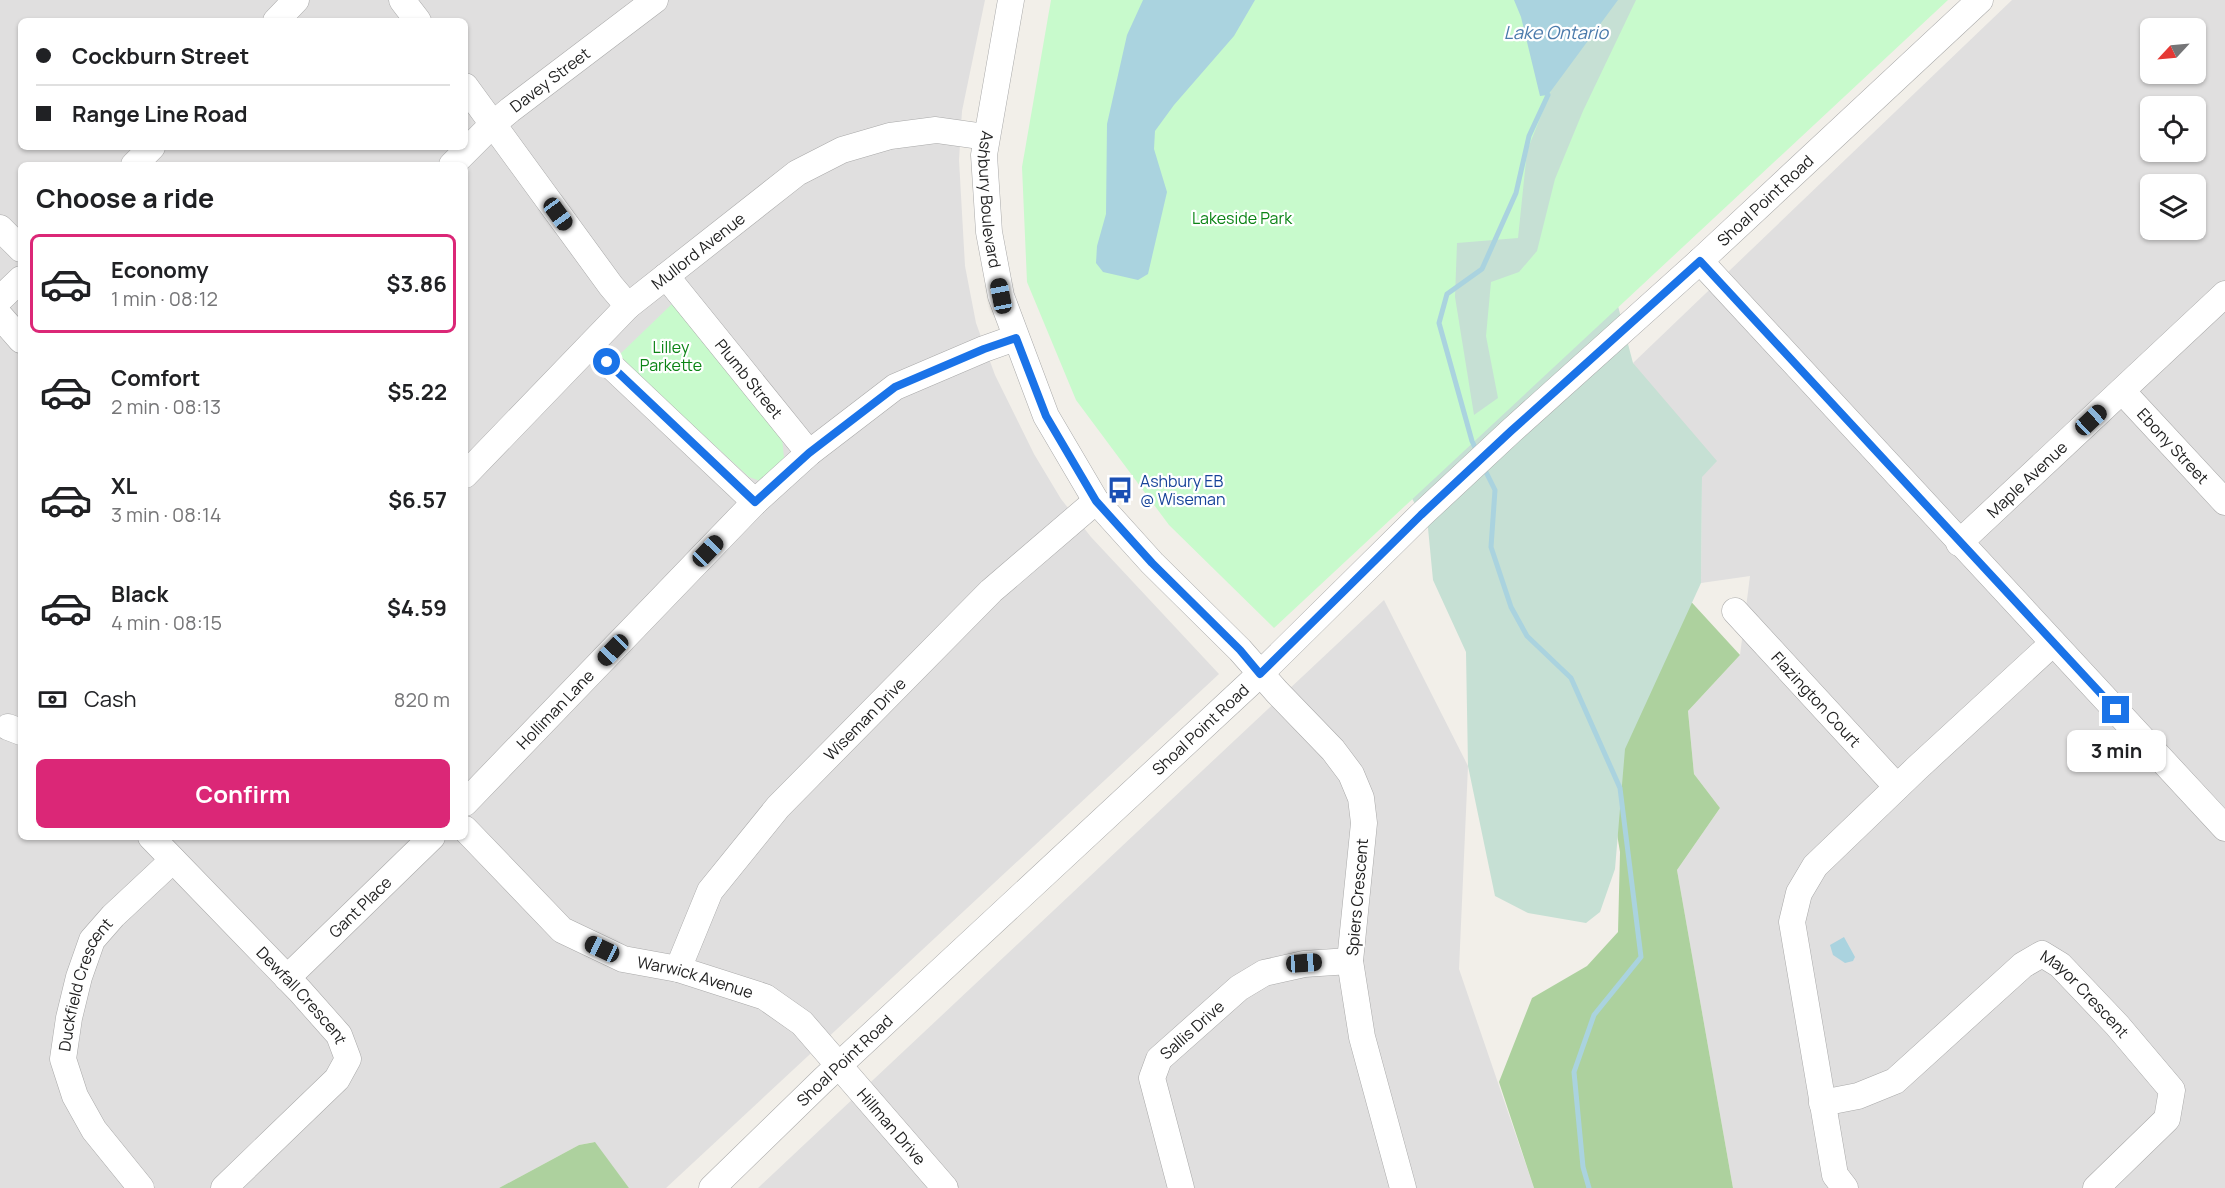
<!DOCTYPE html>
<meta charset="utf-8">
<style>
body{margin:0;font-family:Manrope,sans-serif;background:#f6f6f6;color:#202124;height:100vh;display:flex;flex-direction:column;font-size:22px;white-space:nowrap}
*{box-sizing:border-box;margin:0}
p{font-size:20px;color:#757577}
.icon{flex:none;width:33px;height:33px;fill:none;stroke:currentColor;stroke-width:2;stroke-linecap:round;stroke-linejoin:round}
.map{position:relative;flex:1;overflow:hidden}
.sheet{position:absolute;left:18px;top:162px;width:450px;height:678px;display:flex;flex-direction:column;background:#fff;border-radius:9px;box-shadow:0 2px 4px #0004}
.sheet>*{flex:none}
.guide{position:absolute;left:18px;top:18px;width:450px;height:132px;border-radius:9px;box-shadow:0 2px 4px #0004;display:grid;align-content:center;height:132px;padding:0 18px;background:#fff}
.needle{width:39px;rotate:244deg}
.controls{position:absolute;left:2140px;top:18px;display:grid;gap:12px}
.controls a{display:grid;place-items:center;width:66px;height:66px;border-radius:9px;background:#fff;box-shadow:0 2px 4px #0004;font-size:30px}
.end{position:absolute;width:27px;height:27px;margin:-14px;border:8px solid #1a73e8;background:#fff;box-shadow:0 0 0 3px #fff}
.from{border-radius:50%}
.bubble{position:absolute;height:42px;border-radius:9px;background:#fff;box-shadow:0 2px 4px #0004;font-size:20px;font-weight:700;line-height:42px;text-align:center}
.car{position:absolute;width:18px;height:36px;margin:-18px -9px;border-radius:8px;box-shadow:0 0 4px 2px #0007;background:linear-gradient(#222 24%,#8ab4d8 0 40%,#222 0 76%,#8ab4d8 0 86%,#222 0)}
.guide b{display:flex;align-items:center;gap:21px;height:57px;font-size:22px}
.guide b+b{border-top:2px solid #e0e0e0}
.guide i{width:15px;height:15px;background:#202124}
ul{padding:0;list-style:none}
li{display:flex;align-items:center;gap:18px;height:99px;margin:0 12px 9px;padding:0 6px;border:3px solid transparent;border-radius:9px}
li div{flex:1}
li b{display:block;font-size:22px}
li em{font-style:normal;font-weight:700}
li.selected{border-color:#db2777}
li>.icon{width:54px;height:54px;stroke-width:1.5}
h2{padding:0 18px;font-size:27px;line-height:72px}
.pay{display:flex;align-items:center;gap:15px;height:66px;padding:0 18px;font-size:22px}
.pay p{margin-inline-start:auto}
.primary-button{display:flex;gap:12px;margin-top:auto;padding:12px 18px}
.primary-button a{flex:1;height:69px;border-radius:9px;background:#db2777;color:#fff;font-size:24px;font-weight:700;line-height:69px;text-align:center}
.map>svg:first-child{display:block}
.residential{fill:#e0dfdf;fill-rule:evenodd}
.forest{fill:#add19e}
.wetland{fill:#c6e0d4}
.park{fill:#c8facc}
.water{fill:#aad3df}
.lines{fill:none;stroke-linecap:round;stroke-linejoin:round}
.stream{stroke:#aad3df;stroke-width:5}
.minor-casing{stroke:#a9a9a9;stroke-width:27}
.minor{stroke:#fff;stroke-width:26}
.route{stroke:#1a73e8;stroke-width:8}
.labels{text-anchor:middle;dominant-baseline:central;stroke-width:4.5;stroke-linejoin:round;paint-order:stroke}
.street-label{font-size:16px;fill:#222;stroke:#fff}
.park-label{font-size:16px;fill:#0c8416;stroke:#fff}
.transit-label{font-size:16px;fill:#164399;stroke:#fff;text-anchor:start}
.water-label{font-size:18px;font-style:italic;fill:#4a7aab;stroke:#fff}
</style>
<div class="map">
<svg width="2225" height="1188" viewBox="0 0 2225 1188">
<rect width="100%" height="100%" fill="#f2efe9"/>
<path class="residential" d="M0,0H985L962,111L959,160L965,266L976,323L995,375L1034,454L1061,499L1091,537L1219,674L666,1188H629L594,1142L579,1145L499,1188H0ZM21,21H465V147H21ZM21,165H465V837H21Z
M2012,0H2225V1188H1733L1677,870L1720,808L1694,774L1688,711L1740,655L1750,576L1701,583L1702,477L1633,363ZM2151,28H2196V74H2151ZM2151,106H2196V152H2151ZM2151,184H2196V230H2151Z
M1384,600L1468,766L1459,969L1534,1188H758Z"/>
<path class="forest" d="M1640,546L1740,655L1688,711L1694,774L1720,808L1677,870L1733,1188H1534L1499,1082L1532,998L1587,966L1618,932L1620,852L1587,651Z
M595,1142L629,1188H499L579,1145Z"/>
<path class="wetland" d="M1615,0H1711L1603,249L1633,363L1717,461L1702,477L1701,583L1625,749L1615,869L1600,912L1586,923L1528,913L1495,896L1468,766L1466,652L1433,580L1428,528L1389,456L1294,176Z"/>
<path class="park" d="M1051,0H1587L1527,151L1518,238L1457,243L1455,297L1474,415L1498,398L1486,336L1491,282L1519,272L1537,251L1555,179L1583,111L1636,0H1948L1274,628L1169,525L1076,400L1027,282L1022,167Z
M674,302L782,437L784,458L768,475L760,481L749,477L618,356Z"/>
<path class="water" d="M1143,0H1255L1234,36L1174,105L1155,131L1154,149L1167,192L1148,274L1138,280L1103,272L1096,263L1097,246L1106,214L1107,124L1127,35Z
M1514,0H1618L1548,95L1540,96L1521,17Z
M1844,937L1855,957L1853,961L1845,963L1833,955L1830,945Z"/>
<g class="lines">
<path class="stream" d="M1477,452L1472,441L1439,323L1447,294L1482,269L1516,193L1529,136L1548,95
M1483,466L1495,490L1491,547L1511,607L1527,636L1571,678L1620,788L1641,957L1594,1015L1574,1072L1583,1167L1589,1188"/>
<g class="minor-casing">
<g id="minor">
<path d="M402,0L418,21"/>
<path id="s1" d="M1011,0L984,155L989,232L1001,296L1046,416L1096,501L1152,563L1240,650L1277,692L1333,750L1351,774L1361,798L1364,823L1350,961L1362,1037L1403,1188"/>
<path d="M276,21L296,0"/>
<path d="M465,86L611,286L628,306"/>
<path d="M134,165L152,147"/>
<path id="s2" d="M452,165L492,125L510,110L655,0"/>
<path d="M0,228L21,249"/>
<path d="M1700,261L2225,828"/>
<path id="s3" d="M666,276L809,453"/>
<path d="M0,299L21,279"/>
<path d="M0,316L21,340"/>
<path d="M590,346L755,502"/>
<path id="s4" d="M2122,391L2225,502"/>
<path id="s5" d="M465,475L628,306L797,173L842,150L890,136L936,130L986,137"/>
<path id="s6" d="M1959,543L2225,294"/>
<path id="s7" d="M1735,611L1897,787"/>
<path d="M8,727L21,732"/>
<path id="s8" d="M465,803L755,502L809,453L895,387L984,349L1015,338"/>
<path id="s9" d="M465,829L562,930L623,959L678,969L765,997L802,1023L945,1188"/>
<path id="s10" d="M151,837L300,991L339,1035L348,1059L337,1079L224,1188"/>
<path id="s11" d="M678,969L710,891L778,807L991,591L1096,501"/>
<path id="s12" d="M287,978L432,837"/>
<path id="s13" d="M1822,1103L1858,1096L1895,1081L2023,965L2042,954L2060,965L2117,1025L2172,1090L2167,1119L2096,1188"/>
<path id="s14" d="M141,1188L94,1130L75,1096L63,1059L69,1018L79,977L92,940L113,916L173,860"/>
<path id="s15" d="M712,1188L823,1080L1260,674L1421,515L1511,431L1700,261L1980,0"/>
<path id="s16" d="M1181,1188L1152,1078L1159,1059L1239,988L1264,973L1304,964L1350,961"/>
<path d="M1845,1188L1835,1175L1792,922L1799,893L1815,866L1916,769L2053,643"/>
</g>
</g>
<use href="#minor" class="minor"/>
</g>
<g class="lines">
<path class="route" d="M607,362L755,502L809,453L895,387L984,349L1016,338L1046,416L1096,501L1152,563L1240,650L1260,674L1421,515L1511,431L1700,261L2116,710"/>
</g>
<defs>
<g id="bus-bare" transform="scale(2.07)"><path d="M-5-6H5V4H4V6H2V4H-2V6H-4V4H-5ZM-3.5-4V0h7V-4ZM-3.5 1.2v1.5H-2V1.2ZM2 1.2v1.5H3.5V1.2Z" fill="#1a4fb4" stroke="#fff" stroke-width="2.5" paint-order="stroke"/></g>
</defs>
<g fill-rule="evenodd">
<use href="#bus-bare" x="1120" y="490"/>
</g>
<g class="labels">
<g class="street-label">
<text stroke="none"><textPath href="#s2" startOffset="130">Davey Street</textPath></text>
<text stroke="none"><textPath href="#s1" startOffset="202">Ashbury Boulevard</textPath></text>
<text stroke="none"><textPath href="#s15" startOffset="1444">Shoal Point Road</textPath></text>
<text stroke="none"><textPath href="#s5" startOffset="324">Mullord Avenue</textPath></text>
<text stroke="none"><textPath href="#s3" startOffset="132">Plumb Street</textPath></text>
<text stroke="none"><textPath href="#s4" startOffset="75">Ebony Street</textPath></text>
<text stroke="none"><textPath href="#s6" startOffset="93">Maple Avenue</textPath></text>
<text stroke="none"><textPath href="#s7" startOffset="120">Flazington Court</textPath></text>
<text stroke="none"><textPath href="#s8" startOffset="130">Holliman Lane</textPath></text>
<text stroke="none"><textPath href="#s11" startOffset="316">Wiseman Drive</textPath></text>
<text stroke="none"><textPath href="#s15" startOffset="670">Shoal Point Road</textPath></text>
<text transform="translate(1357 897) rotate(-85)">Spiers Crescent</text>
<text stroke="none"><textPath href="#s12" startOffset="102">Gant Place</textPath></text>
<text stroke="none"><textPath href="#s9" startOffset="282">Warwick Avenue</textPath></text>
<text stroke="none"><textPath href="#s14" startOffset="231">Duckfield Crescent</textPath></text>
<text stroke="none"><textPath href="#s10" startOffset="219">Dewfall Crescent</textPath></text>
<text stroke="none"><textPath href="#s13" startOffset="330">Mayor Crescent</textPath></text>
<text stroke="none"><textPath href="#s16" startOffset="178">Sallis Drive</textPath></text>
<text stroke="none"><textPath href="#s15" startOffset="184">Shoal Point Road</textPath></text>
<text stroke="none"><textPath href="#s9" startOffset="537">Hillman Drive</textPath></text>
</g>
<g class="park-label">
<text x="1242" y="218">Lakeside Park</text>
<text x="671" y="347">Lilley<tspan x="671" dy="18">Parkette</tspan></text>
</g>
<g class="transit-label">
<text x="1140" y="481">Ashbury EB<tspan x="1140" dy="18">@ Wiseman</tspan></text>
</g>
<g class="water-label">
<text x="1556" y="32">Lake Ontario</text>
</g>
</g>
</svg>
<div class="controls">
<a><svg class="needle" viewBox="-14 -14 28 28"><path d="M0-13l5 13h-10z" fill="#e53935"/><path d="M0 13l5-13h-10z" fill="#757577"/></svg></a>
<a><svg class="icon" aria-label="locate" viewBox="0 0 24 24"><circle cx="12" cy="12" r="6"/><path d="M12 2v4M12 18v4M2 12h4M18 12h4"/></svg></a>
<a><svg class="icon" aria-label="layers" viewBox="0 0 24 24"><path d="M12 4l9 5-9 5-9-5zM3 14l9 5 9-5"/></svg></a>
</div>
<i class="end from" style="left:607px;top:362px"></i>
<i class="end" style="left:2116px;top:710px"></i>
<div class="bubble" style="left:2067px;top:730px;width:99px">3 min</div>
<i class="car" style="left:558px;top:214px;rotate:144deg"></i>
<i class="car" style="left:1001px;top:296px;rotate:349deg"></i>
<i class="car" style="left:2091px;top:420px;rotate:47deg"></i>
<i class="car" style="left:708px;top:551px;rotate:44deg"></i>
<i class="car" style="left:613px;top:650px;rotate:224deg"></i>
<i class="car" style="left:602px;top:949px;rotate:295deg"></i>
<i class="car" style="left:1304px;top:963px;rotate:86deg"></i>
<div class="guide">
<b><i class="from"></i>Cockburn Street</b>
<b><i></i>Range Line Road</b>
</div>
<section class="sheet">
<h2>Choose a ride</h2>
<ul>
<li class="selected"><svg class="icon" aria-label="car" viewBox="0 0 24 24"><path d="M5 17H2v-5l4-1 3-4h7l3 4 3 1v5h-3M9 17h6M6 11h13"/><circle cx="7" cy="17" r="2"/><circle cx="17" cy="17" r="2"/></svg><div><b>Economy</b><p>1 min · 08:12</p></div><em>$3.86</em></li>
<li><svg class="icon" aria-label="car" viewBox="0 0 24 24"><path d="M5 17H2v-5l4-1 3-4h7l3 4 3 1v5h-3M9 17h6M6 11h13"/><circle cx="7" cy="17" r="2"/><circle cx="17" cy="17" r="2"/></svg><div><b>Comfort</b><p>2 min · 08:13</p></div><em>$5.22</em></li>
<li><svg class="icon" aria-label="car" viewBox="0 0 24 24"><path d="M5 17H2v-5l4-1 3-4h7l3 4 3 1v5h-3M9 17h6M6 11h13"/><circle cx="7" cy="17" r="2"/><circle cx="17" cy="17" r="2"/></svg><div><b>XL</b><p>3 min · 08:14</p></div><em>$6.57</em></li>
<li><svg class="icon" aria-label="car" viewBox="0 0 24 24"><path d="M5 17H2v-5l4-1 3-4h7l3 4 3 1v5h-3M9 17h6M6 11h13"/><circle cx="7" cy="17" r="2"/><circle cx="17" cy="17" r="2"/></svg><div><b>Black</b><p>4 min · 08:15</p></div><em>$4.59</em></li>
</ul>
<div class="pay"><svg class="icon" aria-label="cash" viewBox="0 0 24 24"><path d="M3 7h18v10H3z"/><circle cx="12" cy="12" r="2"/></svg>Cash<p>820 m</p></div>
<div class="primary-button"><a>Confirm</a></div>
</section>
</div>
